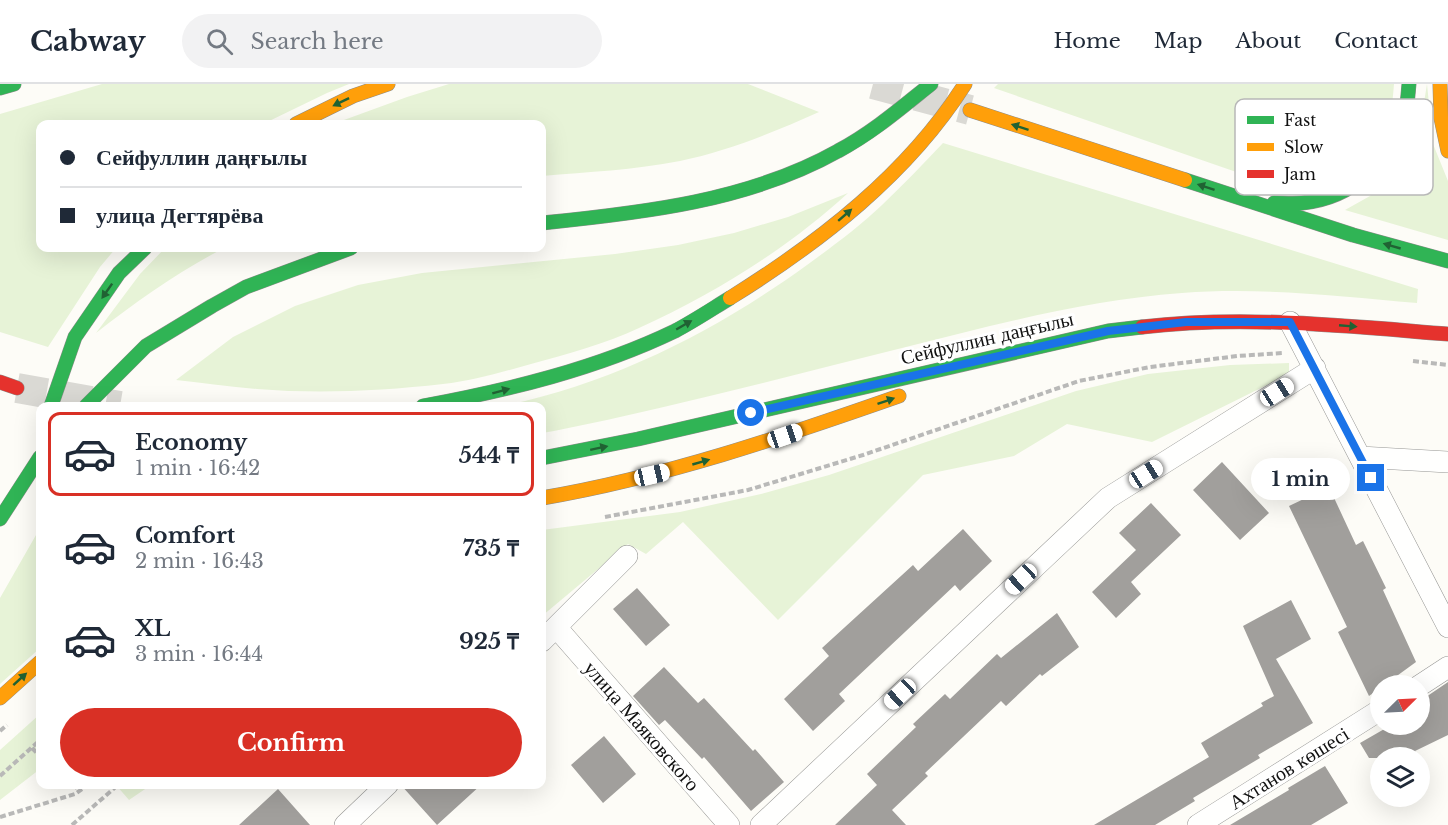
<!DOCTYPE html>
<meta charset="utf-8">
<style>
body{margin:0;font-family:"Libre Baskerville",serif;background:#f2f2f3;color:#1f2937;height:100vh;display:flex;flex-direction:column;font-size:22px;white-space:nowrap}
*{box-sizing:border-box;margin:0}
p{font-size:20px;color:#747a83}
.icon{flex:none;width:33px;height:33px;fill:none;stroke:currentColor;stroke-width:2;stroke-linecap:round;stroke-linejoin:round}
.map{position:relative;flex:1;overflow:hidden}
.sheet{position:absolute;left:36px;top:318px;width:510px;height:387px;display:flex;flex-direction:column;background:#fff;border-radius:12px;box-shadow:0 6px 24px #0002}
.sheet>*{flex:none}
.top-card{position:absolute;left:36px;top:36px;width:510px;height:132px;border-radius:12px;box-shadow:0 6px 24px #0002;display:grid;align-content:center;height:132px;padding:0 24px;background:#fff}
.needle{width:39px;rotate:66deg}
.fabs{position:absolute;left:1370px;top:591px;display:grid;gap:12px}
.fabs a{display:grid;place-items:center;width:60px;height:60px;border-radius:50%;background:#fff;box-shadow:0 6px 24px #0002;font-size:30px}
.end{position:absolute;width:27px;height:27px;margin:-14px;border:8px solid #1a73e8;background:#fff;box-shadow:0 0 0 3px #fff}
.from{border-radius:50%}
.bubble{position:absolute;height:42px;border-radius:21px;background:#fff;box-shadow:0 6px 24px #0002;font-size:20px;font-weight:700;line-height:42px;text-align:center}
.car{position:absolute;width:18px;height:36px;margin:-18px -9px;border-radius:8px;box-shadow:0 0 4px 2px #0007;background:linear-gradient(#fff 24%,#345 0 40%,#fff 0 76%,#345 0 86%,#fff 0)}
.top-card b{display:flex;align-items:center;gap:21px;height:57px;font-size:22px}
.top-card b+b{border-top:2px solid #e0e1e3}
.top-card i{width:15px;height:15px;background:#1f2937}
ul{padding:10px 0 0;list-style:none}
li{display:flex;align-items:center;gap:18px;height:84px;margin:0 12px 9px;padding:0 12px;border:3px solid transparent;border-radius:12px}
li div{flex:1}
li b{display:block;font-size:22px}
li em{font-style:normal;font-weight:700}
li.current{border-color:#d93025}
li>.icon{width:54px;height:54px;stroke-width:1.5}
.action{display:flex;gap:12px;margin-top:auto;padding:12px 24px}
.action a{flex:1;height:69px;border-radius:36px;background:#d93025;color:#fff;font-size:24px;font-weight:700;line-height:69px;text-align:center}
header{display:flex;align-items:center;gap:36px;box-sizing:border-box;height:84px;padding:0 30px;background:#fff;border-bottom:2px solid #e0e1e3}
header strong{font-size:28px}
nav{display:flex;gap:33px;margin-inline-start:auto;font-size:21px}
.search{width:420px;height:54px;background:#f2f2f3;display:flex;align-items:center;gap:15px;box-sizing:border-box;padding:0 21px;border-radius:33px;color:#747a83;font-size:22px}
.map>svg:first-child{display:block}
.grass{fill:#e7f3d7}
.building{fill:#a19f9c}
.lines{fill:none;stroke-linecap:round;stroke-linejoin:round}
.secondary-tunnel{stroke:#dad9d4;stroke-width:30;stroke-dasharray:30 15;stroke-linecap:butt}
.street-casing{stroke:#979795;stroke-width:22}
.fast-casing{stroke:#8e8d8b;stroke-width:15}
.slow-casing{stroke:#8e8d8b;stroke-width:15}
.jam-casing{stroke:#8e8d8b;stroke-width:15}
.path{stroke:#b9b9b8;stroke-width:4;stroke-dasharray:6 3;stroke-linecap:butt}
.street{stroke:#fffffe;stroke-width:21}
.fast{stroke:#30b455;stroke-width:14}
.slow{stroke:#ff9f0a;stroke-width:14}
.jam{stroke:#e5322d;stroke-width:14}
.oneway{fill:#206233}
.route{stroke:#1a73e8;stroke-width:8}
.labels{text-anchor:middle;dominant-baseline:central;stroke-width:6;stroke-linejoin:round;paint-order:stroke}
.street-label{font-size:20px;fill:#111;stroke:#fff}
.key{fill:#fff;stroke:#b8b8b8;stroke-width:1.5}
.key-label{font-size:16px;fill:#111}
</style>
<header>
<strong>Cabway</strong>
<div class="search"><svg class="icon" aria-label="search" viewBox="0 0 24 24"><circle cx="10" cy="10" r="6"/><path d="M15 15l6 6"/></svg>Search here</div>
<nav><a>Home</a><a>Map</a><a>About</a><a>Contact</a></nav>
</header>
<div class="map">
<svg width="1448" height="741" viewBox="0 0 1448 741">
<rect width="100%" height="100%" fill="#fdfcf7"/>
<path class="grass" d="M102,0H349L327,9L263,40H40V164H116L100,183L48,263L0,248V30Z
M449,0H748L819,28C774,48 729,67 680,77C634,86 588,88 542,92V40H333L407,13Z
M998,0H1394C1393,12 1392,25 1389,37C1380,68 1346,96 1314,101C1300,104 1283,100 1268,99L994,4Z
M1427,0L1433,60L1448,97V156L1345,126L1370,112L1391,90L1407,68L1421,37Z
M943,59L1418,205L1417,219C1339,212 1260,203 1182,209C1088,216 997,240 906,263C789,292 673,323 554,347L542,349V322H503C614,299 716,247 807,181C833,162 859,143 882,121C903,101 923,80 943,59Z
M848,109C787,165 714,210 639,244C605,260 567,270 531,280C502,288 473,297 443,300C381,307 318,310 257,305C230,303 203,299 176,296L233,253L295,222L358,201L422,189L615,170L678,161L734,149L788,133Z
M165,164H224C178,188 137,217 96,249L140,190Z
M1289,279V290L1152,358L1067,340L1014,372L923,391L778,536L683,438L646,470L628,460L542,532V446L680,428L761,410L829,391L1076,307L1148,290L1230,281Z
M40,444V564L0,600V514Z
M40,630V685L0,716V666Z
M116,701H151L129,716Z"/>
<path class="building" d="M1222,378L1269,429L1240,456L1193,406Z
M1329,403L1356,461L1363,457L1386,504L1383,506L1416,578L1383,602H1380V604L1369,612L1338,548L1347,543L1289,422Z
M1151,419L1181,451L1131,498L1141,510L1116,534L1092,508L1136,466L1119,449Z
M963,445L992,477L960,507L955,501L839,610L845,617L813,647L784,615L829,572L822,564L913,481L918,487Z
M637,504L670,541L646,562L613,525Z
M1291,516L1311,555L1276,575L1313,639L1258,671L1260,674L1193,714L1195,717L1155,741H1094L1209,673L1201,659L1263,622L1261,619L1274,612L1243,542Z
M1057,529L1079,563L1042,592L1040,590L1006,622L1001,617L925,689L928,692L892,726L906,741H835L877,701L867,690L916,643L913,640L945,610L950,615L997,570L1001,574Z
M664,583L698,619L704,614L753,667L755,665L784,698L751,727L704,673L702,675L665,636L659,641L633,612Z
M1448,598V651L1415,667L1419,674H1369L1360,659L1393,640H1419V615L1426,613Z
M604,652L636,690L603,719L571,681Z
M1325,682L1348,719L1311,741H1230L1289,706L1288,704Z
M400,700H482L437,741Z
M278,705L310,741H239Z"/>
<g class="lines">
<path class="secondary-tunnel" d="M873,0L970,26
M17,304L120,322"/>
<g class="street-casing">
<path id="street" d="M1290,238L1448,543
M1360,373L1448,378
M556,543L729,741
M542,557L627,472
M1419,602L1448,583
M345,741L388,700
M761,741L1108,414L1315,284
M1198,741L1380,626"/>
</g>
<g class="fast-casing">
<path id="fast" d="M0,4L14,0
M1185,96L1353,151L1448,177
M1274,119C1283,119 1293,120 1302,119C1353,114 1393,77 1405,27C1408,19 1408,9 1409,0
M542,139C642,129 749,117 838,67C872,49 901,24 931,0
M51,322L75,253L119,189L145,164
M86,322L146,262L212,222L246,203L351,164
M423,322C509,306 596,285 675,247C694,237 712,225 730,214
M542,374L638,355L1108,247L1142,243
M0,435L40,373"/>
</g>
<g class="slow-casing">
<path id="slow" d="M1440,0L1441,34L1448,67
M970,26L1185,96
M296,40L353,12L388,0
M730,214C820,158 908,90 965,0
M542,414C665,393 782,353 899,312
M0,614L40,578"/>
</g>
<g class="jam-casing">
<path id="jam" d="M1142,243C1244,231 1346,242 1448,250
M0,298L17,304"/>
</g>
<path class="path" d="M1413,277L1448,281
M605,433L748,406L863,371L1079,297L1150,283L1237,272L1283,269
M0,647L7,641
M32,664L40,672
M0,692L40,656
M73,700L80,707
M0,733L75,710L89,700
M72,741L119,700"/>
<use href="#street" class="street"/>
<use href="#fast" class="fast"/>
<use href="#slow" class="slow"/>
<use href="#jam" class="jam"/>
</g>
<defs><path id="oneway-solid" d="M-6-.8H1V-3.2L6.5 0L1 3.2V.8H-6Z" transform="scale(1.5)"/></defs>
<g class="oneway">
<use href="#oneway-solid" transform="translate(341 18) rotate(154)"/>
<use href="#oneway-solid" transform="translate(1020 43) rotate(-162)"/>
<use href="#oneway-solid" transform="translate(1206 103) rotate(-162)"/>
<use href="#oneway-solid" transform="translate(845 131) rotate(-41)"/>
<use href="#oneway-solid" transform="translate(1392 162) rotate(-164)"/>
<use href="#oneway-solid" transform="translate(107 207) rotate(125)"/>
<use href="#oneway-solid" transform="translate(684 241) rotate(-30)"/>
<use href="#oneway-solid" transform="translate(1348 242) rotate(5)"/>
<use href="#oneway-solid" transform="translate(501 307) rotate(-15)"/>
<use href="#oneway-solid" transform="translate(886 317) rotate(-19)"/>
<use href="#oneway-solid" transform="translate(599 364) rotate(-12)"/>
<use href="#oneway-solid" transform="translate(701 378) rotate(-16)"/>
<use href="#oneway-solid" transform="translate(20 595) rotate(-42)"/>
</g>
<g class="lines">
<path class="route" d="M751,329L1108,247L1186,238H1290L1371,394"/>
</g>
<g class="labels">
<g class="street-label">
<text transform="translate(987 254) rotate(-13)">Сейфуллин даңғылы</text>
<text transform="translate(642 642) rotate(49)">улица Маяковского</text>
<text transform="translate(1289 684) rotate(-32)">Ахтанов көшесі</text>
</g>
</g>
<rect x="1235" y="15" width="198" height="96" rx="9" class="key"/>
<rect x="1247" y="32" width="27" height="8" fill="#30b455"/>
<rect x="1247" y="59" width="27" height="8" fill="#ff9f0a"/>
<rect x="1247" y="86" width="27" height="8" fill="#e5322d"/>
<g class="key-label">
<text x="1284" y="42">Fast</text>
<text x="1284" y="69">Slow</text>
<text x="1284" y="96">Jam</text>
</g>
</svg>
<div class="fabs">
<a><svg class="needle" viewBox="-14 -14 28 28"><path d="M0-13l5 13h-10z" fill="#e53935"/><path d="M0 13l5-13h-10z" fill="#747a83"/></svg></a>
<a><svg class="icon" aria-label="layers" viewBox="0 0 24 24"><path d="M12 4l9 5-9 5-9-5zM3 14l9 5 9-5"/></svg></a>
</div>
<i class="end from" style="left:751px;top:329px"></i>
<i class="end" style="left:1371px;top:394px"></i>
<div class="bubble" style="left:1251px;top:374px;width:99px">1 min</div>
<i class="car" style="left:1277px;top:308px;rotate:58deg"></i>
<i class="car" style="left:785px;top:352px;rotate:71deg"></i>
<i class="car" style="left:1146px;top:390px;rotate:58deg"></i>
<i class="car" style="left:652px;top:391px;rotate:77deg"></i>
<i class="car" style="left:1021px;top:495px;rotate:227deg"></i>
<i class="car" style="left:900px;top:610px;rotate:227deg"></i>
<div class="top-card">
<b><i class="from"></i>Сейфуллин даңғылы</b>
<b><i></i>улица Дегтярёва</b>
</div>
<section class="sheet">
<ul>
<li class="current"><svg class="icon" aria-label="car" viewBox="0 0 24 24"><path d="M5 17H2v-5l4-1 3-4h7l3 4 3 1v5h-3M9 17h6M6 11h13"/><circle cx="7" cy="17" r="2"/><circle cx="17" cy="17" r="2"/></svg><div><b>Economy</b><p>1 min · 16:42</p></div><em>544 ₸</em></li>
<li><svg class="icon" aria-label="car" viewBox="0 0 24 24"><path d="M5 17H2v-5l4-1 3-4h7l3 4 3 1v5h-3M9 17h6M6 11h13"/><circle cx="7" cy="17" r="2"/><circle cx="17" cy="17" r="2"/></svg><div><b>Comfort</b><p>2 min · 16:43</p></div><em>735 ₸</em></li>
<li><svg class="icon" aria-label="car" viewBox="0 0 24 24"><path d="M5 17H2v-5l4-1 3-4h7l3 4 3 1v5h-3M9 17h6M6 11h13"/><circle cx="7" cy="17" r="2"/><circle cx="17" cy="17" r="2"/></svg><div><b>XL</b><p>3 min · 16:44</p></div><em>925 ₸</em></li>
</ul>
<div class="action"><a>Confirm</a></div>
</section>
</div>
